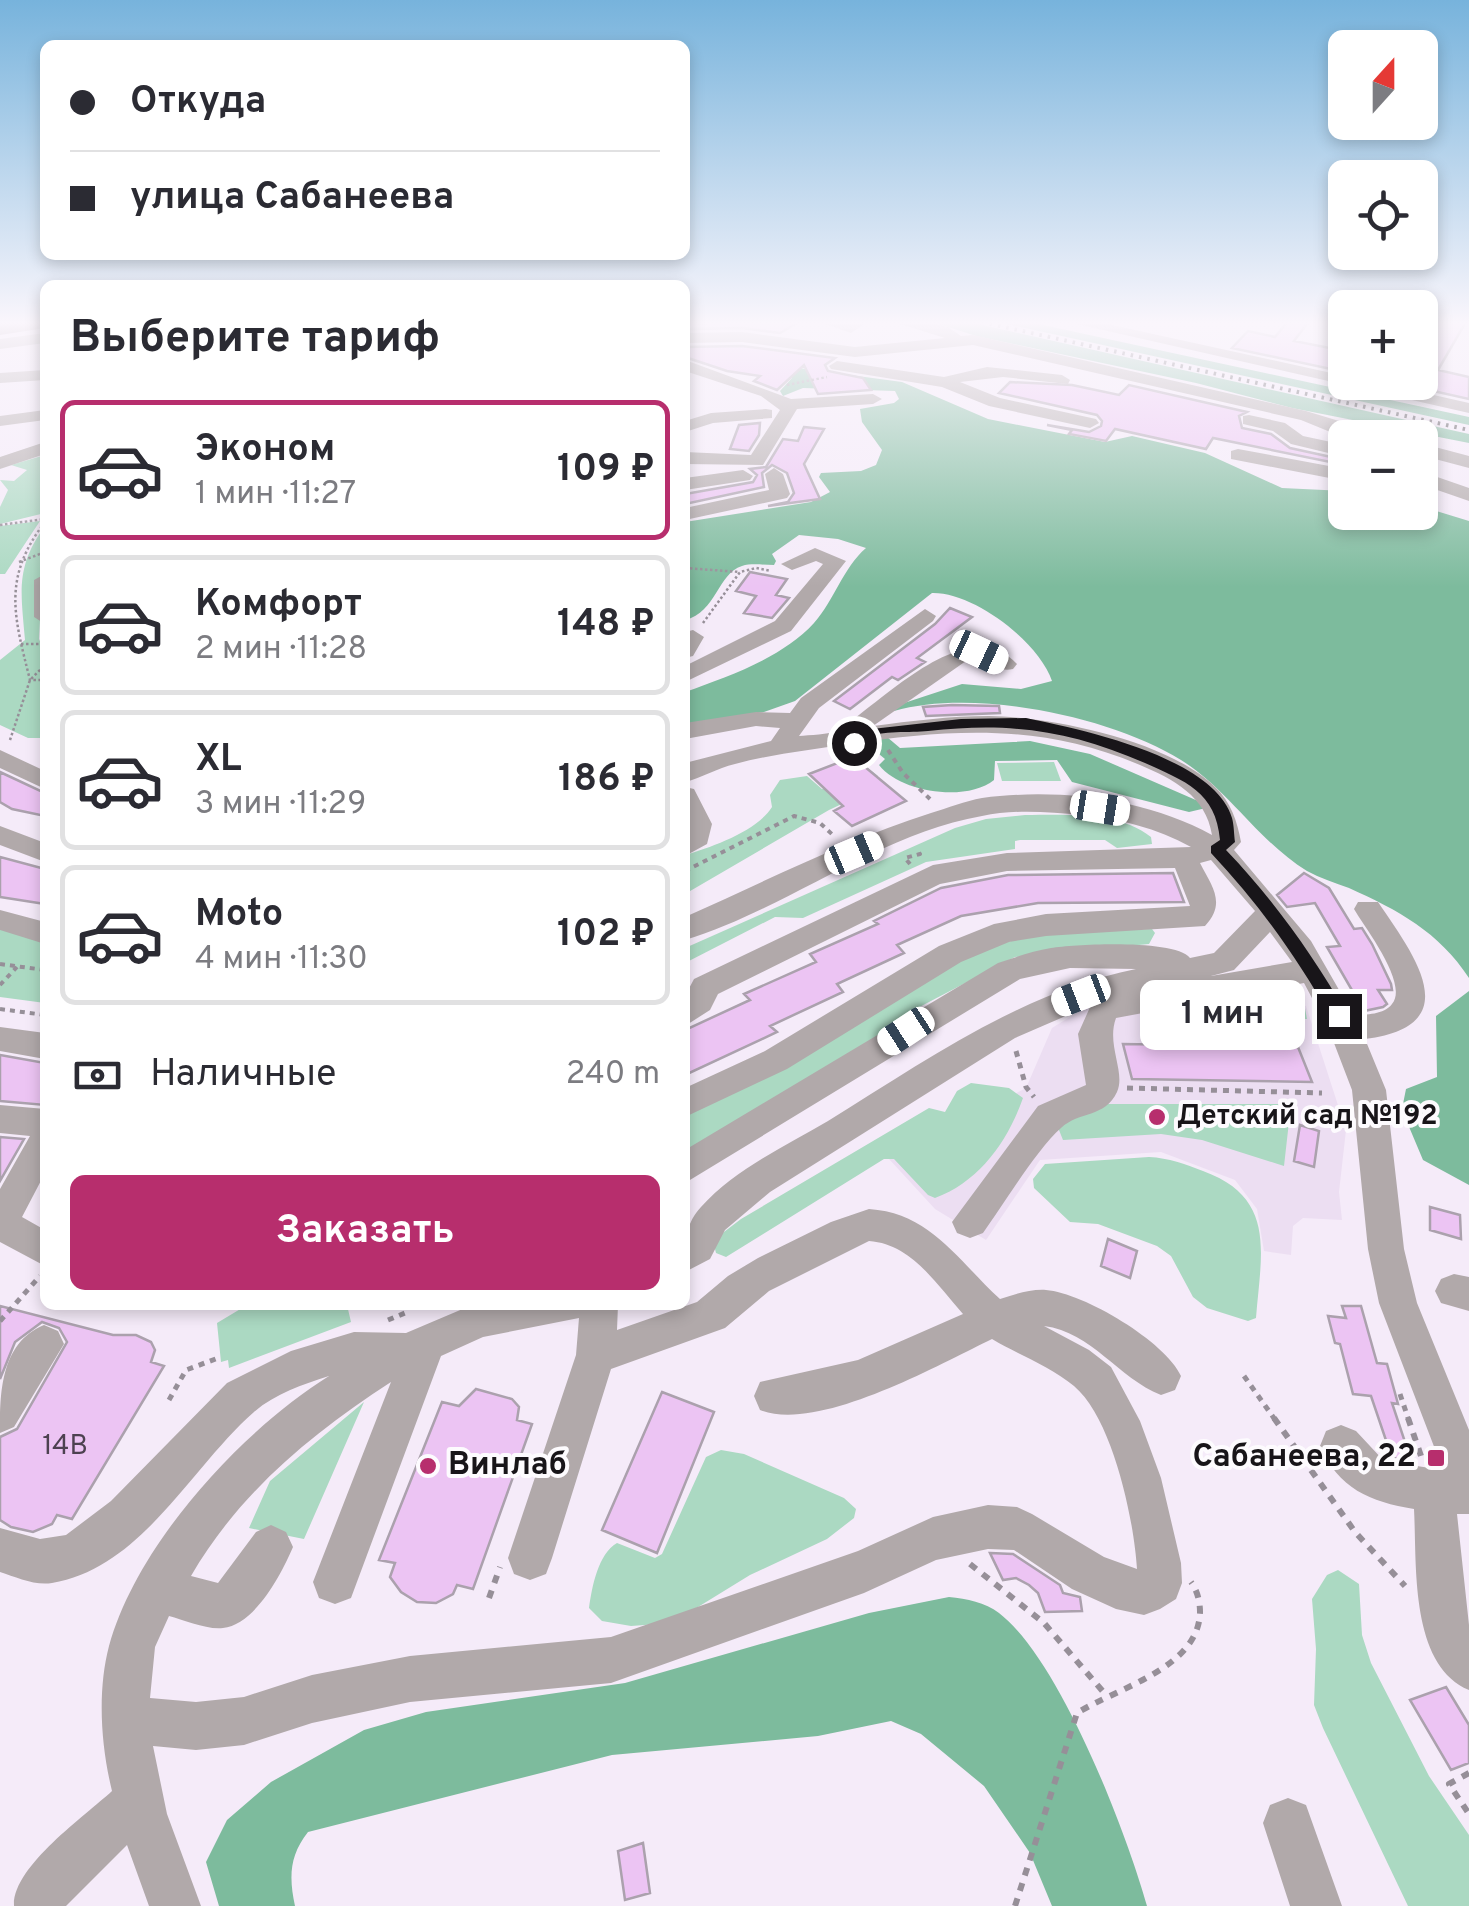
<!DOCTYPE html>
<html lang="ru">
<meta charset="utf-8">
<style>
body{margin:0;font-family:Overpass,sans-serif;background:#f7f7f7;color:#2b2b33;height:100vh;display:flex;flex-direction:column;font-size:38px;white-space:nowrap}
*{box-sizing:border-box;margin:0}
p{font-size:32px;color:#7c7c81}
.icon{flex:none;width:55px;height:55px;fill:none;stroke:currentColor;stroke-width:2;stroke-linecap:round;stroke-linejoin:round}
.map{position:relative;flex:1;overflow:hidden}
.sheet{position:absolute;left:40px;top:280px;width:650px;height:1030px;display:flex;flex-direction:column;background:#fff;border-radius:15px;box-shadow:0 5px 15px #0003}
.sheet>*{flex:none}
.banner{position:absolute;left:40px;top:40px;width:650px;height:220px;border-radius:15px;box-shadow:0 5px 15px #0003;display:grid;align-content:center;height:220px;padding:0 30px;background:#fff}
.needle{width:65px;rotate:21deg}
.fabs{position:absolute;left:1328px;top:30px;display:grid;gap:20px}
.fabs a{display:grid;place-items:center;width:110px;height:110px;border-radius:15px;background:#fff;box-shadow:0 5px 15px #0003;font-size:50px}
.end{position:absolute;width:45px;height:45px;margin:-22px;border:12px solid #181519;background:#fff;box-shadow:0 0 0 5px #fff}
.from{border-radius:50%}
.bubble{position:absolute;height:70px;border-radius:15px;background:#fff;box-shadow:0 5px 15px #0003;font-size:32px;font-weight:700;line-height:70px;text-align:center}
.car{position:absolute;width:30px;height:60px;margin:-30px -15px;border-radius:12px;box-shadow:0 0 8px 2px #0007;background:linear-gradient(#fff 24%,#345 0 40%,#fff 0 76%,#345 0 86%,#fff 0)}
.banner b{display:flex;align-items:center;gap:35px;height:95px;font-size:38px}
.banner b+b{border-top:2px solid #e1e1e2}
.banner i{width:25px;height:25px;background:#2b2b33}
ul{padding:0;list-style:none}
li{display:flex;align-items:center;gap:30px;height:140px;margin:0 20px 15px;padding:0 10px;border:5px solid #e1e1e2;border-radius:15px}
li div{flex:1}
li b{display:block;font-size:38px}
li em{font-style:normal;font-weight:700}
li.selected{border-color:#b72e6d}
li>.icon{width:90px;height:90px;stroke-width:1.5}
h2{padding:0 30px;font-size:45px;line-height:120px}
.pay{display:flex;align-items:center;gap:25px;height:110px;padding:0 30px;font-size:38px}
.pay p{margin-inline-start:auto}
.button{display:flex;gap:20px;margin-top:auto;padding:20px 30px}
.button a{flex:1;height:115px;border-radius:15px;background:#b72e6d;color:#fff;font-size:40px;font-weight:700;line-height:115px;text-align:center}
.map>svg:first-child{display:block}
.built{fill:#ecdef2}
.green{fill:#abd9c2}
.forest{fill:#7dbb9d}
.building{fill:#ecc4f3;stroke:#aba1ad;stroke-width:2.5}
.lines{fill:none;stroke-linecap:round;stroke-linejoin:round}
.path-far3{stroke:#968f98;stroke-width:2.5;stroke-dasharray:2.5 2.5;stroke-linecap:butt}
.path-far2{stroke:#968f98;stroke-width:4;stroke-dasharray:5 5;stroke-linecap:butt}
.path-far1{stroke:#968f98;stroke-width:5;stroke-dasharray:6 6;stroke-linecap:butt}
.path{stroke:#968f98;stroke-width:6;stroke-dasharray:8 8;stroke-linecap:butt}
.minor{fill:#b1a9aa;fill-rule:evenodd}
.major{fill:#7d6f71;fill-rule:evenodd}
.rail{stroke:#504b51;stroke-width:4;stroke-dasharray:2.5 6;stroke-linecap:butt}
.route{fill:#181519}
.poi-dot{fill:#b72e6d;stroke:#fdfbfe;stroke-width:4}
.labels{text-anchor:middle;dominant-baseline:central;stroke-width:8;stroke-linejoin:round;paint-order:stroke}
.poi-label{font-size:28px;font-weight:bold;fill:#181519;stroke:#fdfbfe;text-anchor:start}
.near-number-label{font-size:28px;fill:#4d4150}
.near-poi-label{font-size:32px;font-weight:bold;fill:#181519;stroke:#fdfbfe;text-anchor:end}
</style>
<div class="map">
<svg width="1469" height="1906" viewBox="0 0 1469 1906">
<rect width="100%" height="100%" fill="#f5ebf9"/>
<path class="built" d="M1269,993L1306,1006L1346,1130L1339,1192L1342,1220L1303,1218L1293,1226L1291,1255L1264,1251L1257,1209L1235,1180L1161,1152L1040,1160L986,1240L935,1209L889,1159L1026,1088L1052,1028L1094,1002L1141,1000L1151,1023L1231,998Z"/>
<path class="green" d="M45,455V513L0,524V507L8,490L0,480L14,481L27,470L11,465Z
M40,521L5,574H0V526Z
M45,526L39,639L45,653V738H28L0,725V660L25,640C21,592 15,567 45,526Z
M1054,762L1061,781H1002L997,763Z
M868,768L878,776V787L829,810L685,894V855C712,847 757,831 772,807L770,795L780,780L807,776L822,789Z
M1025,815C1065,815 1118,811 1151,837L1152,844L1117,848L1105,840H1020L1015,841V849L926,862L803,918L775,917L685,963V948L955,828L986,819Z
M0,928L45,940V1003L0,997Z
M1152,929L1155,933L1149,944L1015,957L908,1013L904,1021L685,1152V1114L966,953L1046,932Z
M1273,990L1304,1003L1307,1019H1158L1152,1017L1149,1007Z
M971,1083L1009,1088L1023,1098C1008,1141 979,1182 935,1198L928,1195L894,1159H884L726,1257L716,1253L714,1245L720,1235L741,1219L929,1108L945,1112L957,1091Z
M1105,1104H1291L1284,1166L1202,1140L1161,1134L1063,1140L1055,1120Z
M1149,1157C1169,1158 1185,1164 1203,1171C1277,1198 1261,1253 1256,1318L1248,1321L1207,1308L1193,1297L1171,1256L1157,1246L1098,1224L1070,1222L1034,1188L1033,1179L1045,1164Z
M247,1305H347L351,1322L229,1368L228,1360L221,1362L217,1323Z
M364,1402L304,1539L249,1528L270,1481Z
M721,1450L744,1454L844,1498L856,1509L854,1518L827,1539L750,1575L672,1623L631,1626L602,1621L589,1608C592,1587 598,1554 617,1543L655,1558L662,1554L706,1457Z
M1338,1570L1359,1584L1362,1635L1371,1663L1429,1776L1469,1835V1906H1408L1323,1728L1314,1705L1316,1649L1312,1599L1327,1575Z"/>
<path class="forest" d="M927,320H960L1469,434V443L1292,408L1196,383L976,336Z
M988,320H1020L1469,417V425Z
M769,364L902,382L988,419L1105,442L1132,436L1205,453L1282,488L1345,491V512H1420V506L1469,521V978C1439,932 1398,910 1349,888C1335,883 1320,878 1307,871C1258,841 1229,790 1181,760C1110,716 974,688 894,711L895,706L962,684L1021,689L1052,681C1039,642 974,592 932,593L795,701L764,712L685,724V692C729,676 782,658 814,623C835,599 843,568 866,548L838,539L799,535L772,554L776,561L774,565C764,565 751,563 742,566C717,574 717,612 685,620V522L811,502L830,492L819,477L821,473L861,471L876,465L882,450L862,422L860,409L894,403L899,399L895,391L803,388L783,396L780,391L792,378L751,369Z
M887,737L900,748L1030,741L1090,754L1205,804L1206,808L1189,812L1072,782L1057,760L995,761L994,780C967,802 901,793 879,765L885,759L868,745L874,738Z
M1469,991V1185L1423,1160L1407,1122L1403,1104L1406,1089L1437,1077L1436,1016Z
M949,1597C967,1599 985,1602 999,1613C1060,1660 1126,1831 1147,1906H1052L1030,1853L984,1786L921,1734L891,1721L818,1736L612,1755L308,1832C289,1856 289,1878 295,1906H219L206,1862L227,1820L271,1782L364,1730L426,1712L625,1683L869,1613Z"/>
<path class="building" d="M705,320H802L780,333L742,328L685,329V321L705,324Z
M1289,320H1310L1294,341L1345,351V372L1232,348L1248,331L1275,337Z
M1420,320H1467L1438,370L1469,377V399L1420,388Z
M742,346L835,358L825,365L828,371L863,378L871,390L818,394L804,365L777,390L754,381L760,376L727,371L685,357V347Z
M1010,382L1072,385L1119,395L1129,385L1247,412L1239,416L1242,428L1271,434L1290,448L1345,460V465L1213,438L1206,449L1115,429L1106,441L1069,434L1072,430L1047,425L1089,432L1101,426L1102,421L1097,415L999,393Z
M760,423L759,435L749,451L730,449L739,425Z
M804,427L824,429L804,464L820,499L768,506L788,502L794,493L787,473L772,465L762,473L764,487L685,504V494L753,482L757,475L750,469L766,467L783,439L798,441Z
M750,572L787,579L776,595L789,598L772,618L744,613L756,596L736,591Z
M950,608L972,617L917,658L925,662L898,680L892,677L850,709L834,701L935,624Z
M952,705L999,706L1000,713L926,716L923,707Z
M853,757L906,801L852,826L834,811L843,806L809,774Z
M0,772L45,793V816L12,809L0,802Z
M0,857L45,869V904L0,897Z
M1173,873L1184,902L1038,903L961,916L897,945L904,953L837,984L843,992L770,1026L777,1032L685,1075V1030L750,1000L744,994L816,962L810,954L878,924L874,921L941,888L1008,875Z
M1304,873L1329,888L1354,929L1362,928L1372,944L1391,984L1392,990H1378L1387,1004L1383,1007L1364,1011L1327,947L1340,946L1315,903L1287,907L1277,895Z
M1184,1035L1232,1036L1236,1045L1298,1047L1312,1082L1132,1079L1123,1044L1187,1045Z
M0,1055L45,1063V1105L0,1101Z
M1300,1125L1319,1131L1314,1167L1294,1161Z
M0,1137L24,1139L0,1181Z
M1430,1207L1460,1215L1461,1239L1430,1230Z
M1108,1239L1137,1251L1130,1278L1101,1266Z
M0,1306L113,1335H136L151,1342L155,1350L151,1362L164,1366L72,1519L57,1515L52,1524L33,1532L11,1527L0,1520V1437L17,1429L67,1342L59,1328L42,1322L15,1342L0,1379Z
M1342,1306H1361L1377,1363L1387,1364L1398,1404L1392,1403L1411,1460L1392,1458L1371,1396L1353,1394L1340,1344L1335,1343L1328,1316L1346,1318Z
M476,1389L512,1399L519,1407L517,1420L532,1424L473,1589L457,1585L453,1594L436,1603L417,1602L401,1592L390,1577L395,1563L379,1560L442,1402L459,1406Z
M662,1392L714,1412L657,1553L602,1530Z
M990,1553L1013,1554L1060,1585L1063,1593L1080,1597L1082,1611L1045,1612L1038,1593L1029,1585L1016,1578L1003,1580Z
M1446,1687L1469,1725V1763L1451,1770L1410,1700Z
M643,1843L650,1893L625,1900L618,1851Z"/>
<g class="lines">
<path class="path-far3" d="M787,385L827,377
M45,522C2,578 14,616 30,680H45
M0,525L45,519
M19,562L45,552
M685,568L740,572
M703,623L740,572L756,568L771,571
M21,644H45
M10,740L30,680L45,665"/>
<path class="path-far2" d="M888,750L903,773L930,799
M910,864L905,858L920,854L916,849
M685,871L794,816L820,823L835,837
M0,964L45,970
M0,985L17,967
M0,1009L45,1015"/>
<path class="path-far1" d="M1016,1051L1026,1087L1034,1097
M1127,1088L1322,1093
M388,1320L410,1311
M0,1321L40,1276
M1244,1376L1276,1421
M1400,1394L1409,1421
M169,1400L186,1370L221,1357"/>
<path class="path" d="M1274,1418L1355,1532L1405,1586
M1408,1418L1421,1456
M970,1564L1044,1623L1106,1695
M489,1598L500,1567
M1469,1773L1449,1784L1469,1814
M1015,1906L1077,1713C1117,1688 1199,1668 1200,1612C1200,1601 1197,1590 1191,1582"/>
<path class="minor" d="M814,320H870L851,333Z
M887,320H918L948,327L961,336L973,335L1306,411L1349,424L1367,438H1345L1301,420L973,345L855,357L742,342L685,343V333L742,332L855,347L945,338Z
M1059,320H1089L1345,376V382H1376L1469,403V413Z
M45,333V343L0,349V339Z
M685,360L791,399L873,394L882,399L873,404L797,409L763,465L685,464V452L751,455L780,410L761,396L685,371Z
M837,361L944,377L987,367L1062,375L1070,380L1068,384L1003,377L960,382L1000,398L1096,419L1099,423L1090,428L989,406L942,387L831,369L829,366Z
M45,370V380L0,383V373Z
M766,409L772,410V418L713,423L685,432V421L711,413Z
M45,410V420L0,426V416Z
M1249,415L1285,423L1303,436L1345,445V457L1291,444L1273,431L1243,424V416Z
M45,442V454L0,469V457Z
M1420,443L1469,456V468L1420,455Z
M1238,449L1345,469V481L1231,459V451Z
M774,468L783,474L790,494L787,498L685,520V508L769,490L765,474Z
M743,470L753,476L750,480L685,490V478Z
M1420,471L1469,488V501L1420,484Z
M815,548L846,561L791,631L685,682V666L775,621L823,564L816,561L792,570L781,564Z
M45,574V624L34,617V580Z
M925,609L936,616L933,621L819,708L799,736C809,735 829,735 838,730C880,704 968,609 1017,664L1013,669C996,673 984,658 966,661L873,726C911,721 950,716 989,716C1053,717 1169,741 1215,787C1231,802 1237,821 1241,842L1234,850L1311,941L1354,1016C1366,1014 1384,1015 1392,1004C1409,984 1365,928 1354,909L1358,902H1378C1414,955 1469,1026 1365,1039L1386,1090L1404,1249L1417,1303L1469,1430V1514H1457L1469,1625V1690C1409,1665 1417,1563 1414,1509C1370,1502 1338,1488 1320,1446L1326,1431L1341,1425L1356,1431L1384,1461L1443,1470L1379,1303L1368,1249L1352,1090L1329,1030L1304,983L1116,1018C1106,1045 1126,1072 1117,1092C1105,1118 1079,1111 1061,1128C1037,1149 1003,1205 983,1233L970,1238L957,1233L952,1222L1038,1106L1086,1085L1078,1034L1091,1005L1015,1038L770,1192L725,1230L710,1259L685,1272C685,1248 683,1226 701,1207C734,1170 785,1146 828,1121C925,1061 1022,992 1136,969L1070,968L1020,979L685,1183V1150L998,963C1016,957 1033,951 1051,948C1077,944 1175,939 1190,958L1214,953L1255,911L1211,860L1200,863C1213,888 1226,903 1205,926L1046,936L1009,942L961,962L787,1069L685,1117V1088L765,1051L939,946L994,924L1046,914L1190,906L1175,868L1007,871L940,884L718,994L710,1010L685,1026V996L694,979L933,865L1007,853L1191,847C1156,828 1121,819 1081,815C1049,812 1014,809 982,816C876,835 787,909 685,940V917C766,881 846,840 931,813C948,808 965,801 982,798C1058,788 1144,798 1212,835C1206,796 1173,779 1140,765C1040,723 953,729 848,744C810,750 772,754 735,764C717,768 702,778 685,782V763L771,741L780,728L756,726L685,739V723L756,712L790,713L801,698ZM1270,932L1292,962L1211,976L1234,970Z
M693,630L704,637L693,656L685,658V632Z
M0,750L45,771V789L0,768Z
M685,787L694,789L712,824L707,844L685,856Z
M0,826L45,843V862L0,845Z
M0,910L45,922V944L0,930Z
M0,1027L45,1033V1059L0,1051Z
M0,1105L45,1109V1173L22,1217L45,1230V1266L0,1242V1189L30,1136L0,1133Z
M869,1209C931,1213 958,1261 1000,1299C1015,1294 1031,1289 1046,1290C1084,1293 1166,1342 1181,1376L1175,1390L1161,1395C1118,1378 1092,1332 1044,1326L1089,1350L1111,1367L1140,1421L1161,1478L1181,1563L1182,1583L1176,1599L1160,1609L1144,1615L1116,1609L1072,1589L1014,1550L988,1549L936,1560L864,1593L611,1683L410,1702L312,1723L244,1745L196,1750L153,1746L167,1814L201,1906H149L127,1845L66,1906H14C12,1867 85,1816 112,1791C101,1746 97,1692 109,1646C137,1544 241,1431 329,1376C302,1385 276,1393 254,1412C191,1467 142,1568 52,1583C35,1586 16,1577 0,1572V1528L40,1539L66,1535L111,1501L227,1383L291,1351L354,1332L406,1333L472,1305H618L617,1330L697,1302L728,1276L758,1258L831,1222ZM869,1241C912,1244 936,1284 963,1314L858,1360L760,1382L754,1396L760,1410C818,1433 938,1365 992,1339C1019,1355 1050,1366 1074,1386C1113,1419 1134,1520 1137,1569L1104,1557L1032,1514L1017,1507L988,1505L933,1517L858,1551L611,1637L410,1656L312,1675L244,1697L196,1702L150,1698L155,1647L169,1616C184,1620 207,1630 223,1628C255,1625 282,1573 293,1547L286,1532L271,1525L256,1532L218,1583L191,1576C239,1493 311,1434 391,1382L313,1582L319,1598L335,1604L351,1598L441,1356L483,1337L579,1318L576,1355L508,1558L514,1574L530,1580L546,1574L552,1558L611,1369L725,1328L769,1291Z
M1454,1274L1469,1277V1311L1441,1303L1435,1291L1441,1279Z
M44,1325L58,1331L64,1344L14,1427L0,1433C0,1394 0,1343 44,1325Z
M1288,1798L1306,1805L1342,1906H1290L1263,1823L1270,1805Z"/>
<path class="major" d="M17,320H45V328L0,335V323Z"/>
<path class="rail" d="M973,320L1469,430"/>
</g>
<linearGradient id="sky" x2="0" y2="1"><stop stop-color="#77b3dc"/><stop offset="0.55" stop-color="#faf6fc"/><stop offset="1" stop-color="#faf6fc" stop-opacity="0"/></linearGradient>
<rect width="1469" height="587" fill="url(#sky)"/>
<path class="route" d="M1026,718C1080,729 1214,757 1232,818C1234,825 1234,835 1235,842L1226,850C1274,900 1313,955 1348,1016L1345,1021H1333C1298,959 1260,905 1211,853V846L1220,840C1216,792 1185,781 1145,763C1069,730 1010,722 928,731C911,733 881,730 866,738C862,741 859,745 854,747L847,743L863,730L961,719Z"/>
<g class="poi-dot">
<circle cx="1157" cy="1117" r="10"/>
<rect x="1426" y="1448" width="20" height="20" rx="5"/>
<circle cx="428" cy="1466" r="10"/>
</g>
<g class="labels">
<g class="poi-label">
<text x="1177" y="1117">Детский сад №192</text>
</g>
<g class="near-number-label">
<text x="65" y="1447">14В</text>
</g>
<g class="near-poi-label">
<text x="1416" y="1458">Сабанеева, 22</text>
<text x="448" y="1466" text-anchor="start">Винлаб</text>
</g>
</g>
</svg>
<div class="fabs">
<a><svg class="needle" viewBox="-14 -14 28 28"><path d="M0-13l5 13h-10z" fill="#e53935"/><path d="M0 13l5-13h-10z" fill="#7c7c81"/></svg></a>
<a><svg class="icon" aria-label="locate" viewBox="0 0 24 24"><circle cx="12" cy="12" r="6"/><path d="M12 2v4M12 18v4M2 12h4M18 12h4"/></svg></a>
<a>+</a>
<a>−</a>
</div>
<i class="end from" style="left:854px;top:743px"></i>
<i class="end" style="left:1339px;top:1016px"></i>
<div class="bubble" style="left:1140px;top:980px;width:165px">1 мин</div>
<i class="car" style="left:979px;top:652px;rotate:115deg"></i>
<i class="car" style="left:1100px;top:808px;rotate:99deg"></i>
<i class="car" style="left:854px;top:853px;rotate:67deg"></i>
<i class="car" style="left:1081px;top:995px;rotate:249deg"></i>
<i class="car" style="left:906px;top:1031px;rotate:237deg"></i>
<div class="banner">
<b><i class="from"></i>Откуда</b>
<b><i></i>улица Сабанеева</b>
</div>
<section class="sheet">
<h2>Выберите тариф</h2>
<ul>
<li class="selected"><svg class="icon" aria-label="car" viewBox="0 0 24 24"><path d="M5 17H2v-5l4-1 3-4h7l3 4 3 1v5h-3M9 17h6M6 11h13"/><circle cx="7" cy="17" r="2"/><circle cx="17" cy="17" r="2"/></svg><div><b>Эконом</b><p>1 мин · 11:27</p></div><em>109 ₽</em></li>
<li><svg class="icon" aria-label="car" viewBox="0 0 24 24"><path d="M5 17H2v-5l4-1 3-4h7l3 4 3 1v5h-3M9 17h6M6 11h13"/><circle cx="7" cy="17" r="2"/><circle cx="17" cy="17" r="2"/></svg><div><b>Комфорт</b><p>2 мин · 11:28</p></div><em>148 ₽</em></li>
<li><svg class="icon" aria-label="car" viewBox="0 0 24 24"><path d="M5 17H2v-5l4-1 3-4h7l3 4 3 1v5h-3M9 17h6M6 11h13"/><circle cx="7" cy="17" r="2"/><circle cx="17" cy="17" r="2"/></svg><div><b>XL</b><p>3 мин · 11:29</p></div><em>186 ₽</em></li>
<li><svg class="icon" aria-label="car" viewBox="0 0 24 24"><path d="M5 17H2v-5l4-1 3-4h7l3 4 3 1v5h-3M9 17h6M6 11h13"/><circle cx="7" cy="17" r="2"/><circle cx="17" cy="17" r="2"/></svg><div><b>Moto</b><p>4 мин · 11:30</p></div><em>102 ₽</em></li>
</ul>
<div class="pay"><svg class="icon" aria-label="cash" viewBox="0 0 24 24"><path d="M3 7h18v10H3z"/><circle cx="12" cy="12" r="2"/></svg>Наличные<p>240 m</p></div>
<div class="button"><a>Заказать</a></div>
</section>
</div>
